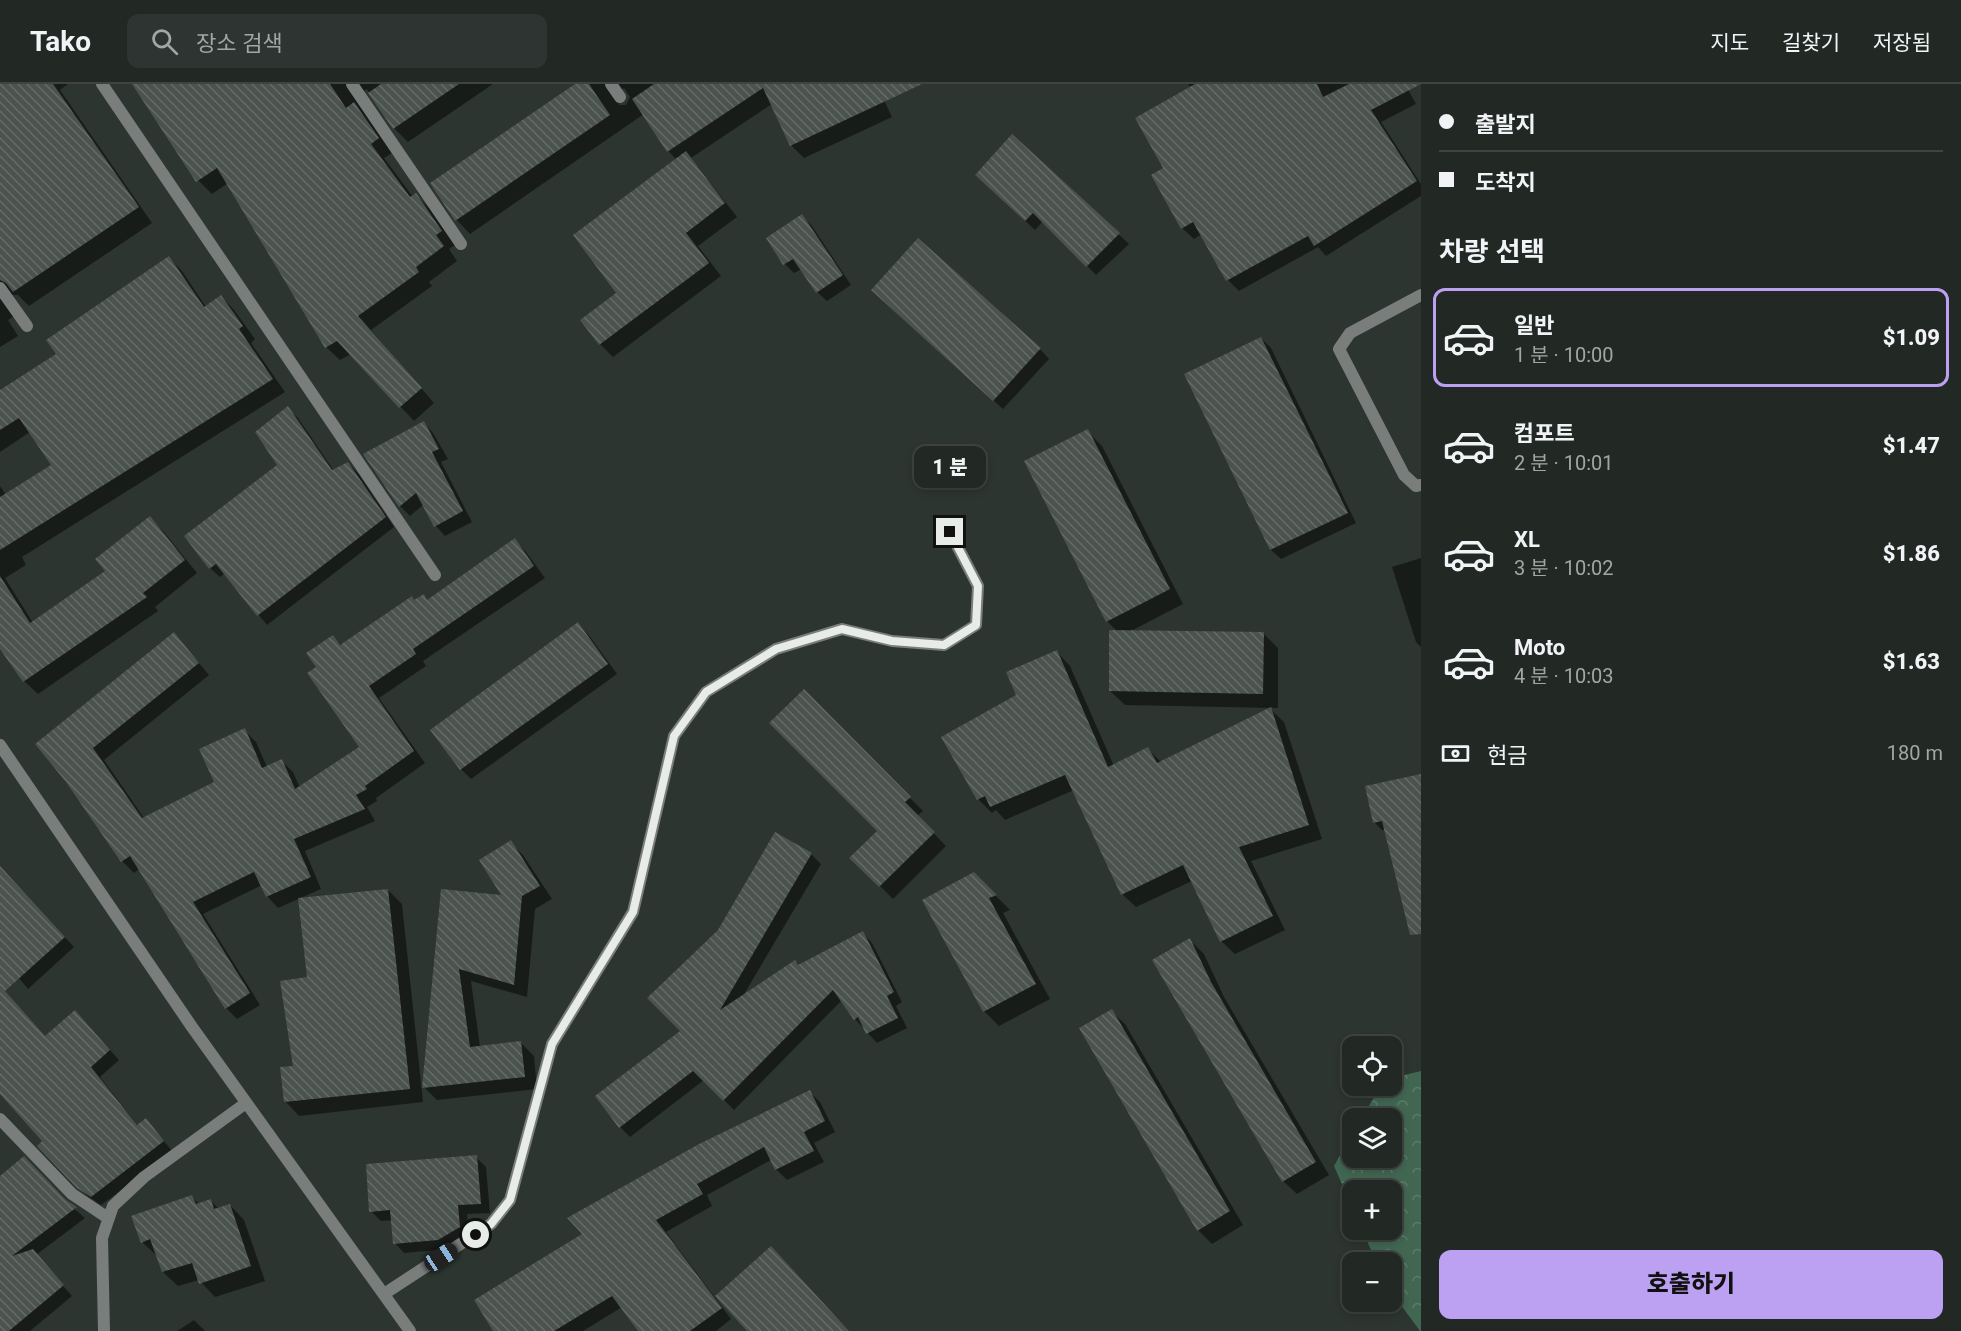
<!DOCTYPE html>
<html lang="ko">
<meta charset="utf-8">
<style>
body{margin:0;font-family:Roboto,"Noto Sans KR",sans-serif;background:#2e3431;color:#f1f3f6;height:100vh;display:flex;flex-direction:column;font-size:22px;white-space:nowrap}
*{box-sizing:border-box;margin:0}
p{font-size:20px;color:#a2a6a6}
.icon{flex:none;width:33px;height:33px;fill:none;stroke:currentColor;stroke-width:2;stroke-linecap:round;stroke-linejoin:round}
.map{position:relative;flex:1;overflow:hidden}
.details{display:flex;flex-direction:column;background:#222824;width:540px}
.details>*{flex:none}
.guide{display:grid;align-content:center;height:132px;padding:0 18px;background:#222824}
.tools{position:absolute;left:1342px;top:952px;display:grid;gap:12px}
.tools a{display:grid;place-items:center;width:60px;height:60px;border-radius:12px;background:#222824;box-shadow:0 3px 9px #0003,0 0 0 2px #3f4441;font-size:30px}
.end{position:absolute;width:27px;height:27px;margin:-14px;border:8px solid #e7ece9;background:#111;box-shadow:0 0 0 3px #111}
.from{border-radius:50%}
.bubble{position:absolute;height:42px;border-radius:12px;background:#222824;box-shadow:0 3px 9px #0003,0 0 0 2px #3f4441;font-size:20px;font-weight:800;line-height:42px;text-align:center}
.car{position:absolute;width:18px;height:36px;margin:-18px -9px;border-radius:8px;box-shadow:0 0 4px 2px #0007;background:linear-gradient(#222 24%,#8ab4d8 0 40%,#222 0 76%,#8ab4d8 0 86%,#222 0)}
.guide b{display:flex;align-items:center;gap:21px;height:57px;font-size:22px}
.guide b+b{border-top:2px solid #3f4441}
.guide i{width:15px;height:15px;background:#f1f3f6}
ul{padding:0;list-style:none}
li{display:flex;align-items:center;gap:18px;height:99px;margin:0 12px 9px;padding:0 6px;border:3px solid transparent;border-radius:12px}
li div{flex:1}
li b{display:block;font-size:22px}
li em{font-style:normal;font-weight:800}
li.active{border-color:#bca0f2}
li>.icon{width:54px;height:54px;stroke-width:1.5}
h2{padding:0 18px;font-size:27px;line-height:72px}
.pay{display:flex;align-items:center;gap:15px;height:66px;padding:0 18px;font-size:22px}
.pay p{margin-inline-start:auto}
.button{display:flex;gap:12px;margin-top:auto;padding:12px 18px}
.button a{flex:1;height:69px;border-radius:12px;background:#bca0f2;color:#111;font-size:24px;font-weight:800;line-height:69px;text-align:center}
header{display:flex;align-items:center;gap:36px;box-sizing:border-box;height:84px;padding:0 30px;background:#222824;border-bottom:2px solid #3f4441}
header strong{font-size:28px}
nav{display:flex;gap:33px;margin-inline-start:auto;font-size:21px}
.search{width:420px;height:54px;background:#2e3431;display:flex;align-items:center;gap:15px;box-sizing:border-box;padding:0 21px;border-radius:12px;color:#a2a6a6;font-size:22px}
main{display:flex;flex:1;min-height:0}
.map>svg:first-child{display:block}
.forest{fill:url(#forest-crowns)}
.shadow{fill:#0007;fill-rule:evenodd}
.building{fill:url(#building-back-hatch)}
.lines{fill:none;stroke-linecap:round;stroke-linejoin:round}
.service{stroke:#797d7b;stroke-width:12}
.minor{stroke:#797d7b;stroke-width:12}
.tertiary{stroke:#797d7b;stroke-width:12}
.route{stroke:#e7ece9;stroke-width:8}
</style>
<header>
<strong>Tako</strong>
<div class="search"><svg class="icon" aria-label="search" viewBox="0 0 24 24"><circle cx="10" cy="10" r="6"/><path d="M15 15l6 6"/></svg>장소 검색</div>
<nav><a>지도</a><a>길찾기</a><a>저장됨</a></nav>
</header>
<main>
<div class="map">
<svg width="1421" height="1247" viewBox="0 0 1421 1247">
<defs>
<pattern id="forest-crowns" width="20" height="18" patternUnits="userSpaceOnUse" patternTransform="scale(1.5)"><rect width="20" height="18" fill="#416652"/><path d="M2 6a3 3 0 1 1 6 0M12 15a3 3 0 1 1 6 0" fill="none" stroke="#5c7c6b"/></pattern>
<pattern id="building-back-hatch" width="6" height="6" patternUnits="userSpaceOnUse" patternTransform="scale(1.5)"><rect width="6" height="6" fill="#4b534e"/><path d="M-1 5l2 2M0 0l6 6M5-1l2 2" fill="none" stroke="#656c68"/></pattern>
</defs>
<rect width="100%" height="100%" fill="#2d3530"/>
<path class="forest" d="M1421,987V1247H1420L1392,1209V1179H1377L1362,1146H1392V1107H1353V1125L1334,1082L1353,1049V1074H1392V1035H1361L1381,1002H1392V994Z"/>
<path class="shadow" d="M0,0H68L60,6L152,139L29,222L18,211H10L13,233L8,236L18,252L0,263Z
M134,0H493L408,58L394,44L367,5L358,10L392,69L384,74L413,113L416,111L430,125L455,161L449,165L457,177L429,198L432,202L371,246L434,319L414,337L351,270L340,276L326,263L228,99L212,110L198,96Z
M578,0H876L892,33L804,74L791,61L772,20L691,74L737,133L698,162L721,192L613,273L600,260L618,209L677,76L668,67L644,30L470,150L457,136L432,100ZM624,4L630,13L626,21H619L617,9Z
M1188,0H1405L1416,20L1381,38L1421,100V112L1326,172L1318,163L1239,207L1228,196L1202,150L1194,155L1182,144L1165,84L1191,4Z
M1013,52L1129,160L1096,191L1043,137L1035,146L987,101Z
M802,132L812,142L851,201L827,217L817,208L802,185L794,189L785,180Z
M169,174L182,187L206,223L221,212L234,226L255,255L251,259L285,308L22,473L26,481L5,494L33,539L107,488L150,434L163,447L197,489L155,523L158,527L38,610L24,597L0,562V402L6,411L53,382L30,348L0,368V308L58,270Z
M883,216L1040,265L1049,275L1003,325Z
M1261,254L1271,264L1356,439L1281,475L1271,466L1186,291Z
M288,324L298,334L334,387L348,379L358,389L394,443L267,541L225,489L220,493L210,484L280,381Z
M424,339L433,349L448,375L441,378L472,438L445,452L436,442L424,420L410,432L400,422Z
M1087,347L1102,362L1183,520L1129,548L1264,550L1278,564V624L1125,621L1110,607L1118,548L1107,537Z
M515,456L526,468L545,494L423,577L426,582L379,614L425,679L376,714L377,717L367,723L375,737L305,767L321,805L278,824L267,812L262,801L203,830L260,921L237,935L226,924L139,785L134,789L122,777L65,695L174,550L209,591L104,676L144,734L216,699L244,646L256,658L267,683L282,677L293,688L300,704L361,664L318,583L333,553L342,562L423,512L428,517Z
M1421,474V563L1416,558L1392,483Z
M578,540L588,550L617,590L471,695L461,685L432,646Z
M1057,568L1070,582L1114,682L1148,665L1161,678L1270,625L1284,638L1322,755L1251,777L1285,846L1235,870L1221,857L1192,797L1136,823L1122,810L1074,706L1005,736L996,726L992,729L978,715L1017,611Z
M804,607L923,727L917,732L946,762L893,815L852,774L879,747Z
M1367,703L1386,746H1382L1375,739Z
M510,758L523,771L552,815L535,825L527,913L471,897L480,963L521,959L534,972L537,1005L437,1016L424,1003L442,807L504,812Z
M811,770L821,780L743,912L863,849L872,859L902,918L896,922L907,944L877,959L855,935L842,916L734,1026L704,996L630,1053L620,1043L682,947Z
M0,784L74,863L28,905L10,883L0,889Z
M974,790L1010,826L1003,829L1050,915L999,942L984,927L924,816Z
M388,806L402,820L423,1018L299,1032L286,1018L294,983Z
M1190,856L1204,870L1224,913L1329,1091L1297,1110L1283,1097Z
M0,919L45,954L84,937L119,976L100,993L138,1042L146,1036L173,1068L101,1121L89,1113L39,1062L44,1057L0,1007Z
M1111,927L1125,940L1243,1141L1212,1160L1198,1146Z
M809,1007L820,1018L835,1048L814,1059L824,1078L787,1096L776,1085L771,1076L707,1111L712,1122L666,1148L731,1235L716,1247H640L622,1223L583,1247H495Z
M476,1073L486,1083L490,1129L467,1130L469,1153L448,1165L404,1169L395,1159L393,1136L381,1137L371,1127Z
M0,1094L66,1118L85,1134L36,1171L72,1212L30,1247H0Z
M192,1113L199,1120L210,1116L219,1125L230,1121L244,1136L265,1197L215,1213L199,1196L178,1202L163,1188L157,1172L142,1158Z
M194,1236L205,1247H177Z"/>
<path class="building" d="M0,0H53L139,123L13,208L6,199L0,196Z
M132,0H330L346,24L354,18L379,54L371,60L410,113L416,109L442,147L436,151L444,162L416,183L419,188L358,232L422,304L399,324L337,257L325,264L217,84L196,98Z
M381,0H459L393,45L368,9Z
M575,0H589L610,31L455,137L430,99Z
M654,0H922L790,62L763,4L667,68L632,15Z
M1195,0H1317L1323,13L1349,0H1421L1371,26L1417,97L1314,162L1308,152L1226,197L1193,138L1181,145L1151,91L1163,84L1135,34Z
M1012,50L1120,149L1086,183L1033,129L1025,137L975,91Z
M686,67L725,119L686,149L709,179L599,261L580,236L616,209L573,151Z
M802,130L843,191L816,209L793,175L783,181L766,154Z
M918,154L1041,264L993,317L871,206Z
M169,172L204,223L221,211L243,242L239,245L273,295L0,466V413L51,381L19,334L0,346V306L56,270L46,256Z
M1261,253L1348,429L1270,466L1184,290Z
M288,322L332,386L348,378L386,433L257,532L216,480L209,485L184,452L277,381L255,348Z
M424,337L439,365L432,368L463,427L434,443L416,409L399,423L363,370Z
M1088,345L1170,505L1106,538L1024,377Z
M150,432L185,476L143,509L147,513L23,598L0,565V492L30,539L105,487L95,475Z
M515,454L534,482L413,565L416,570L369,602L414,667L365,702L367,705L356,711L365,725L294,755L311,793L266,813L254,788L193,818L250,909L225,925L130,772L121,778L66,698L35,660L174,548L199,579L93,664L142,734L214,698L199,665L245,644L262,684L282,675L295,705L359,663L307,589L316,583L306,569L333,551L340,561L412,512L414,516L424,510L427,516Z
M578,538L608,580L460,686L430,646Z
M1109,546L1264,548L1263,610L1109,607Z
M1057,566L1108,683L1148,663L1157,679L1271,623L1309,741L1239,763L1273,832L1220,858L1183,781L1121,811L1065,691L990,723L985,712L977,716L941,653L1016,611L1006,588Z
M804,605L911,713L905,718L935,748L879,803L849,774L877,747L769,639Z
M1421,690V850L1410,851L1382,737L1373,739L1365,702Z
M775,748L812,769L720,926L795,876L798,881L863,847L894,908L887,912L898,934L866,950L858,933L854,936L833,906L723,1017L693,987L619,1044L595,1012L680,947L647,914L718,846Z
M511,756L540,802L522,812L514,901L459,885L470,963L521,957L525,993L422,1004L441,805L501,811L479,776Z
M0,782L65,853L5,907L45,952L75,926L110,966L91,983L137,1041L146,1034L164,1057L91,1113L77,1104L37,1062L42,1057L0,1010Z
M974,788L997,811L989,814L1036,900L983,928L922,816Z
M388,805L410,1005L284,1018L280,983L293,982L280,897L307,893L298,814Z
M1190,854L1211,898L1316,1078L1282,1098L1152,876Z
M1112,925L1230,1127L1197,1147L1079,944Z
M810,1006L825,1037L804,1048L814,1067L775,1086L764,1063L697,1100L703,1110L656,1136L722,1224L690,1247H638L612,1212L554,1247H493L474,1216L582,1150L567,1134L699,1060Z
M477,1071L481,1120L458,1121L460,1143L438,1156L393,1160L390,1126L369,1128L366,1080Z
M24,1072L66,1116L77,1123L12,1172L33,1165L64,1201L9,1247H0V1092Z
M192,1111L196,1120L211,1115L214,1125L230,1120L251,1182L199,1200L192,1179L162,1188L150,1155L141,1159L131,1132Z
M771,1162L849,1247H747L715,1212Z"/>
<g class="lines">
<path class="service" d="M1421,211L1350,249L1339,265L1404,391L1416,402L1421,401"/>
<path class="minor" d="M102,0L435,491
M352,0L461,160
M611,0L620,13
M0,204L27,242
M0,1035L72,1110L108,1134
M384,1210L491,1140L510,1116L552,960L633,828L674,652L706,608L776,565L842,545L892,557L944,561L976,541L978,502L950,448
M104,1247L102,1154L113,1122L144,1093L246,1019"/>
<path class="tertiary" d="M0,661L192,943L410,1247"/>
</g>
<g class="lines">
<path class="route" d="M476,1151L491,1140L510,1116L552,960L633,828L674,652L706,608L776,565L842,545L892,557L944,561L976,541L978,502L950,448"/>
</g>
</svg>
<div class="tools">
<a><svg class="icon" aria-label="locate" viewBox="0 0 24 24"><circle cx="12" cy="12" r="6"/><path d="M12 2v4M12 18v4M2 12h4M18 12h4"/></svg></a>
<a><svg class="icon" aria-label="layers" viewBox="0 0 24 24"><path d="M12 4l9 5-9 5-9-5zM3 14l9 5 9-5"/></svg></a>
<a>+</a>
<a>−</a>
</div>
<i class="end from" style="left:476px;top:1151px"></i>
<i class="end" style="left:950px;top:448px"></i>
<div class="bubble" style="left:914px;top:362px;width:72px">1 분</div>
<i class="car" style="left:441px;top:1173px;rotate:57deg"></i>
</div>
<section class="details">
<div class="guide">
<b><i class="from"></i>출발지</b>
<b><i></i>도착지</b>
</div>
<h2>차량 선택</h2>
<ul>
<li class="active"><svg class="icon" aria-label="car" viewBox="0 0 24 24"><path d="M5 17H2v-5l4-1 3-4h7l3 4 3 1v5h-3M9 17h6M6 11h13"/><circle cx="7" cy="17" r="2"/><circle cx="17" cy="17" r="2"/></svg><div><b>일반</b><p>1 분 · 10:00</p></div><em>$1.09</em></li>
<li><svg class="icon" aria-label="car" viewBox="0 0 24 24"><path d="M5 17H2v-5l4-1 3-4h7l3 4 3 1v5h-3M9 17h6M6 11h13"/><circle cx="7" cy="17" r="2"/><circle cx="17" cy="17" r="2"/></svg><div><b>컴포트</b><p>2 분 · 10:01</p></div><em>$1.47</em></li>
<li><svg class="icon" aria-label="car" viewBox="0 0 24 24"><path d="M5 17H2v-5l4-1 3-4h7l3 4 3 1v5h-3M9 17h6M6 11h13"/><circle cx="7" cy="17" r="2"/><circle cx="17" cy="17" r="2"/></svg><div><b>XL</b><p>3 분 · 10:02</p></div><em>$1.86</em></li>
<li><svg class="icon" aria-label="car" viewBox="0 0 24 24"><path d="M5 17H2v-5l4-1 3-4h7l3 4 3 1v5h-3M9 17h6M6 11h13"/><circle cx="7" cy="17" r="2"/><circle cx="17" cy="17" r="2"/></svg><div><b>Moto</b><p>4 분 · 10:03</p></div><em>$1.63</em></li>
</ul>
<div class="pay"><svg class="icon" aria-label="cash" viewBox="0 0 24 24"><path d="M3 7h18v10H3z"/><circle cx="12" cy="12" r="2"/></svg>현금<p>180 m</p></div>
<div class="button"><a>호출하기</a></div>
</section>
</main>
